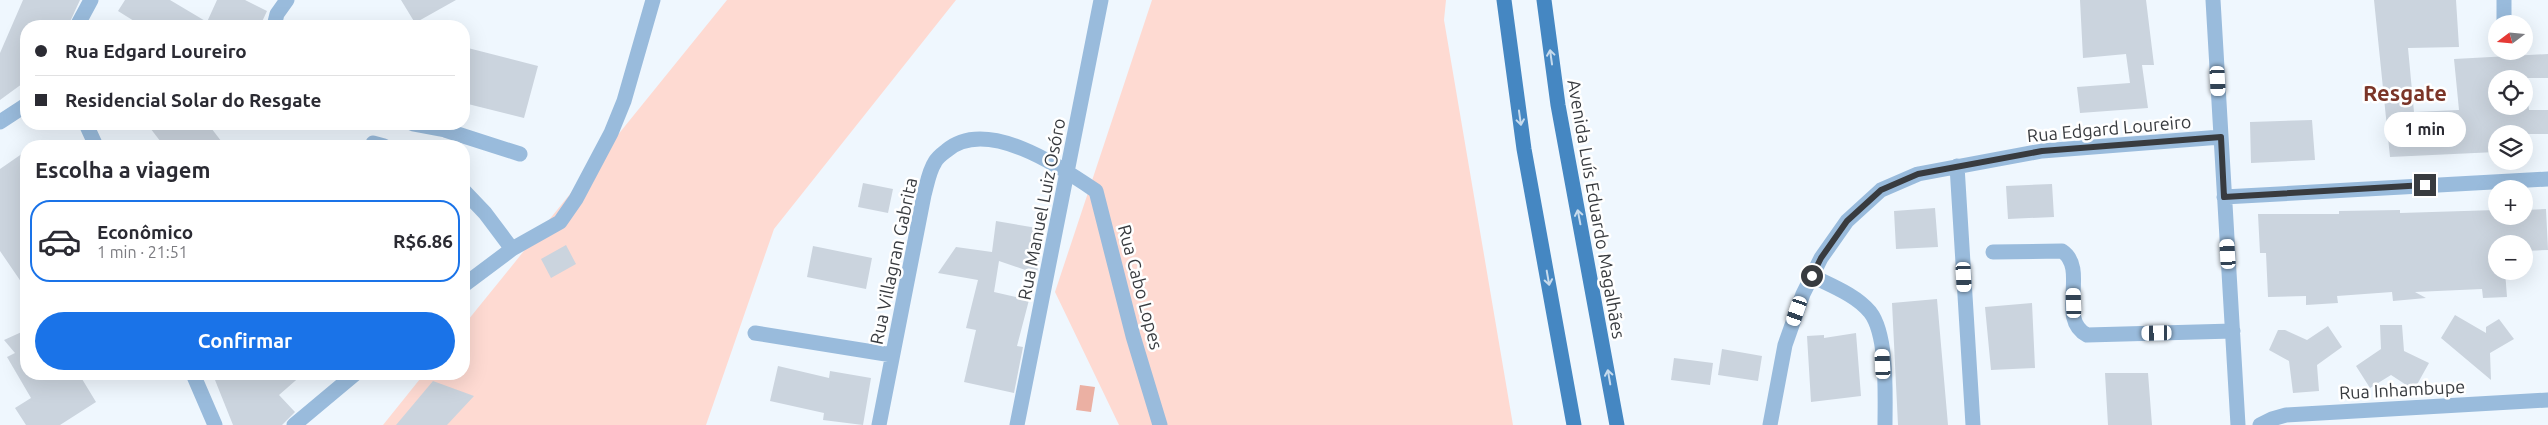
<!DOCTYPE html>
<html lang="pt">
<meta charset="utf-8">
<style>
body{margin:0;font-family:Ubuntu,sans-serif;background:#f2f2f3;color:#2b2b33;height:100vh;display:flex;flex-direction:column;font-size:19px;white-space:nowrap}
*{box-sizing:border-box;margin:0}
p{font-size:16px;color:#7c7c81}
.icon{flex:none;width:28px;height:28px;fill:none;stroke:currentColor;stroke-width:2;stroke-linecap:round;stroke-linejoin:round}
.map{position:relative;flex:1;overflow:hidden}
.drawer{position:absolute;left:20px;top:140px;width:450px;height:240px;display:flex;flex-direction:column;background:#fff;border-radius:20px;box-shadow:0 5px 20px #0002}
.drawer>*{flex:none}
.guide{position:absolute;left:20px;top:20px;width:450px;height:110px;border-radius:20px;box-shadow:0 5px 20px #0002;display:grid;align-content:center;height:110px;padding:0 15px;background:#fff}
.needle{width:32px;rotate:254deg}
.controls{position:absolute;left:2488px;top:15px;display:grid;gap:10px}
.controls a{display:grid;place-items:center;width:45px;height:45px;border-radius:50%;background:#fff;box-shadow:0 5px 20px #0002;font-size:25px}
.end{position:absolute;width:22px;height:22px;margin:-11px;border:6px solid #383b3f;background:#fff;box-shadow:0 0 0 2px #fff}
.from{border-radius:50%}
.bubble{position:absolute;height:35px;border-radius:18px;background:#fff;box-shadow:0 5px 20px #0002;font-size:16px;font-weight:700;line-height:35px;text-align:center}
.car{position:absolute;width:15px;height:30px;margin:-15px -8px;border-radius:6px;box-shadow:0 0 4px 1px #0007;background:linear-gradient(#fff 24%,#345 0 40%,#fff 0 76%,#345 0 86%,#fff 0)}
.guide b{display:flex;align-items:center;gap:18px;height:48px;font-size:19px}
.guide b+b{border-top:1px solid #e1e1e2}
.guide i{width:12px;height:12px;background:#2b2b33}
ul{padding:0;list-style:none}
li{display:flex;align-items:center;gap:15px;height:82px;margin:0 10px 8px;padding:0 5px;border:2px solid transparent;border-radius:20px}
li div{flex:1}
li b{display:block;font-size:19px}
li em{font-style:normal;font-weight:700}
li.on{border-color:#1a73e8}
li>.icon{width:45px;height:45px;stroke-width:1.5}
h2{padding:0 15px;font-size:22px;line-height:60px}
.button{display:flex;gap:10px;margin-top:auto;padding:10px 15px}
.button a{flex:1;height:58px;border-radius:30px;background:#1a73e8;color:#fff;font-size:20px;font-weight:700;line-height:58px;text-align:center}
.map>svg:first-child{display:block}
.green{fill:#fedad2}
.water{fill:#ebb0a3}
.building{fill:#cbd4de;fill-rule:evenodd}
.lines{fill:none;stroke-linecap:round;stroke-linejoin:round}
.minor{stroke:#99bbdc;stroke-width:15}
.major{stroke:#4587c2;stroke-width:15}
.oneway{stroke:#c7dbed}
.route{stroke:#383b3f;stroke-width:6}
.labels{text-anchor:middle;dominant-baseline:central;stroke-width:5;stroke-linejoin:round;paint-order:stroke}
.street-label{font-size:18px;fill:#383b3f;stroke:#fff}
.district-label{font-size:22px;font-weight:bold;fill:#7b3528;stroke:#fff}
</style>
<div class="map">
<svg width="2548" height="425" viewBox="0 0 2548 425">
<rect width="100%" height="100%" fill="#eff7fe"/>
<path class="green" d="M727,0H956L774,229L706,425H383L424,374H464V325Z
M1152,0H1446L1444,20L1513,425H1119L1055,292Z"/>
<path class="water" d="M1080,385L1095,387L1091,412L1076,410Z"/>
<path class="building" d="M23,0H80L68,26H26V81L0,100V53Z
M125,0H170L207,22L217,0H245L267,11L260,26H142L118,11Z
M401,0H456L415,23Z
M2080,0H2146L2154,65H2142L2148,108L2080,113L2077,87L2130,83L2126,54L2083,58Z
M2374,0H2456L2459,47L2408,48L2414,112L2459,110L2454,59L2548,54V78H2525L2529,110H2548V134H2496V152L2390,157ZM2496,79H2524V106H2496Z
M464,47L538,66L524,118L464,103Z
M2312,120L2315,160L2251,163L2250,122Z
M147,124H208L225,146H164Z
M26,151V289L0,251V169Z
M863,183L893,189L888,213L858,207Z
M2052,184L2054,217L2008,219L2006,186Z
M1935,208L1938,247L1896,249L1894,211Z
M2546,209L2548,250L2524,251V244H2496V271H2505L2507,297L2483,298L2482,289L2415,292L2426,298L2393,301L2392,292L2337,296L2338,303L2306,305V296L2268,297L2266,253H2260L2258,214H2339V211L2400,210V213L2496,210V216H2524V210Z
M996,221L1043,229L1037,274L999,261L994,292L1029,300L1017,346L1023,347L1014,393L964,382L976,330L966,328L978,280L938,273L956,247L992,252Z
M566,245L576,264L551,278L541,259Z
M813,246L872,258L866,289L807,277Z
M1937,299L1948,425H1898L1892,303Z
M2032,303L2035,368L1991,370L1985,307Z
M2455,315L2486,333V327L2499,319L2514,339L2490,353L2491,380L2441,338Z
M2380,325H2402L2404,351L2429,363L2414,390L2391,375L2370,388L2356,366L2381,349Z
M2328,326L2342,347L2317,365L2319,391L2293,393L2289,361L2269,350L2278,330H2285L2307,340Z
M26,330V374H79L96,402L60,425H26L15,408L31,398L7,357L15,353L4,340Z
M1856,333L1861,396L1811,402L1807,336L1824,335V338Z
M1722,349L1762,356L1758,381L1718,375Z
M1674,358L1713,363L1710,385L1671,380Z
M778,366L829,378L830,371L871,378L863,425L823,420L824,413L770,401Z
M2105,373H2148L2152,425H2108Z
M227,374H303L279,395L295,412L282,425H233L215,380Z
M433,381L474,396L447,425H396Z"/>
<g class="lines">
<path class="minor" d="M2213,0L2238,425
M2504,0V24
M77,26L91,0
M274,26L277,14L287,0
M0,122L26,105
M86,124L96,146
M413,124L445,130L520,154
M373,143L384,146
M1957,166L1973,425
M464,191L485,213L512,249
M2224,197L2548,179
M1993,252L2062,251C2089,269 2056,319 2087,335L2233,331
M1812,276C1832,286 1856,295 1870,312C1888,335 1885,396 1885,425
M464,285L512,249L560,222L576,199L611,133L624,101L653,0
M755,333L892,355
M193,374L215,425
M294,425L355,374
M879,425L924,195C927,184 929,171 935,162C937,158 942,154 946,151C986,116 1061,167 1096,191L1133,336L1160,425
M1017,425L1101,0
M1770,425L1785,345L1803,294L1821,258L1847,221L1881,190L1918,174L2042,151L2221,137
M2260,425L2272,419L2286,415L2548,400"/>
<path class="major" d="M1504,0L1524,149L1574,425
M1544,0L1558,105L1617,425"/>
</g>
<defs><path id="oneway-shaft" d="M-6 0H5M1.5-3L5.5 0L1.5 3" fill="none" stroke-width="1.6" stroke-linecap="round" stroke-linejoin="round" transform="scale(1.25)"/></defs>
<g class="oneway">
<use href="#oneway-shaft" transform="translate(1551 57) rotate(-98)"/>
<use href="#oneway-shaft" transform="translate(1520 118) rotate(82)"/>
<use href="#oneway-shaft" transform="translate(1579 217) rotate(-101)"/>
<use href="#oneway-shaft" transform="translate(1548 278) rotate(80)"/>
<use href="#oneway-shaft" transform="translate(1609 377) rotate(-100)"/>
</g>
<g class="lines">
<path class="route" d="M1812,276L1821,258L1847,221L1881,190L1918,174L2042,151L2221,137L2224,197L2425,185"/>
</g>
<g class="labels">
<g class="street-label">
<text transform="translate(2109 128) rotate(-5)">Rua Edgard Loureiro</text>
<text transform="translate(1041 209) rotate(-79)">Rua Manuel Luiz Osóro</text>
<text transform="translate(1597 209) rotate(80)">Avenida Luís Eduardo Magalhães</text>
<text transform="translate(893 261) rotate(-78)">Rua Villagran Gabrita</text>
<text transform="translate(1141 287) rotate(75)">Rua Cabo Lopes</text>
<text transform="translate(2402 389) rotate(-3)">Rua Inhambupe</text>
</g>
<g class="district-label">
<text x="2405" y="92">Resgate</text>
</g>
</g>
</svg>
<div class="controls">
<a><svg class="needle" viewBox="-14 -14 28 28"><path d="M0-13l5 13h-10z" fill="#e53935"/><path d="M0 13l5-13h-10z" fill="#7c7c81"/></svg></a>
<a><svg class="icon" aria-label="locate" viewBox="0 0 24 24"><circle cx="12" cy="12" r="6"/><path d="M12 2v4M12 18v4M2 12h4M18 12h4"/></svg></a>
<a><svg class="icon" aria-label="layers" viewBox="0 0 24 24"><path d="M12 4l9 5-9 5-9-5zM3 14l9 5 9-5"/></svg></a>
<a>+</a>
<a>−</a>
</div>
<i class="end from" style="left:1812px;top:276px"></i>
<i class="end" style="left:2425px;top:185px"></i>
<div class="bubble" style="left:2384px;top:112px;width:82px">1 min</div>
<i class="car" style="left:2218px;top:81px;rotate:177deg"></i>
<i class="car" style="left:2228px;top:254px;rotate:356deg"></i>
<i class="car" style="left:1964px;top:277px;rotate:177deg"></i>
<i class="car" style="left:2074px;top:303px;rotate:358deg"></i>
<i class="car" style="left:1797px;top:311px;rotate:199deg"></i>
<i class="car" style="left:2157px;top:333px;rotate:269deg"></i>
<i class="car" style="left:1883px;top:364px;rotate:357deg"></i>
<div class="guide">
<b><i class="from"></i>Rua Edgard Loureiro</b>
<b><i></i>Residencial Solar do Resgate</b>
</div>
<section class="drawer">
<h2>Escolha a viagem</h2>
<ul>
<li class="on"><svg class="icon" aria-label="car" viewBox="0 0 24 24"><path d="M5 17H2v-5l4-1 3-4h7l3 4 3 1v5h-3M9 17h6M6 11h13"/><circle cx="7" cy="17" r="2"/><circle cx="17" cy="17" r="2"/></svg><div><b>Econômico</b><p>1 min · 21:51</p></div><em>R$6.86</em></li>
</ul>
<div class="button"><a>Confirmar</a></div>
</section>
</div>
